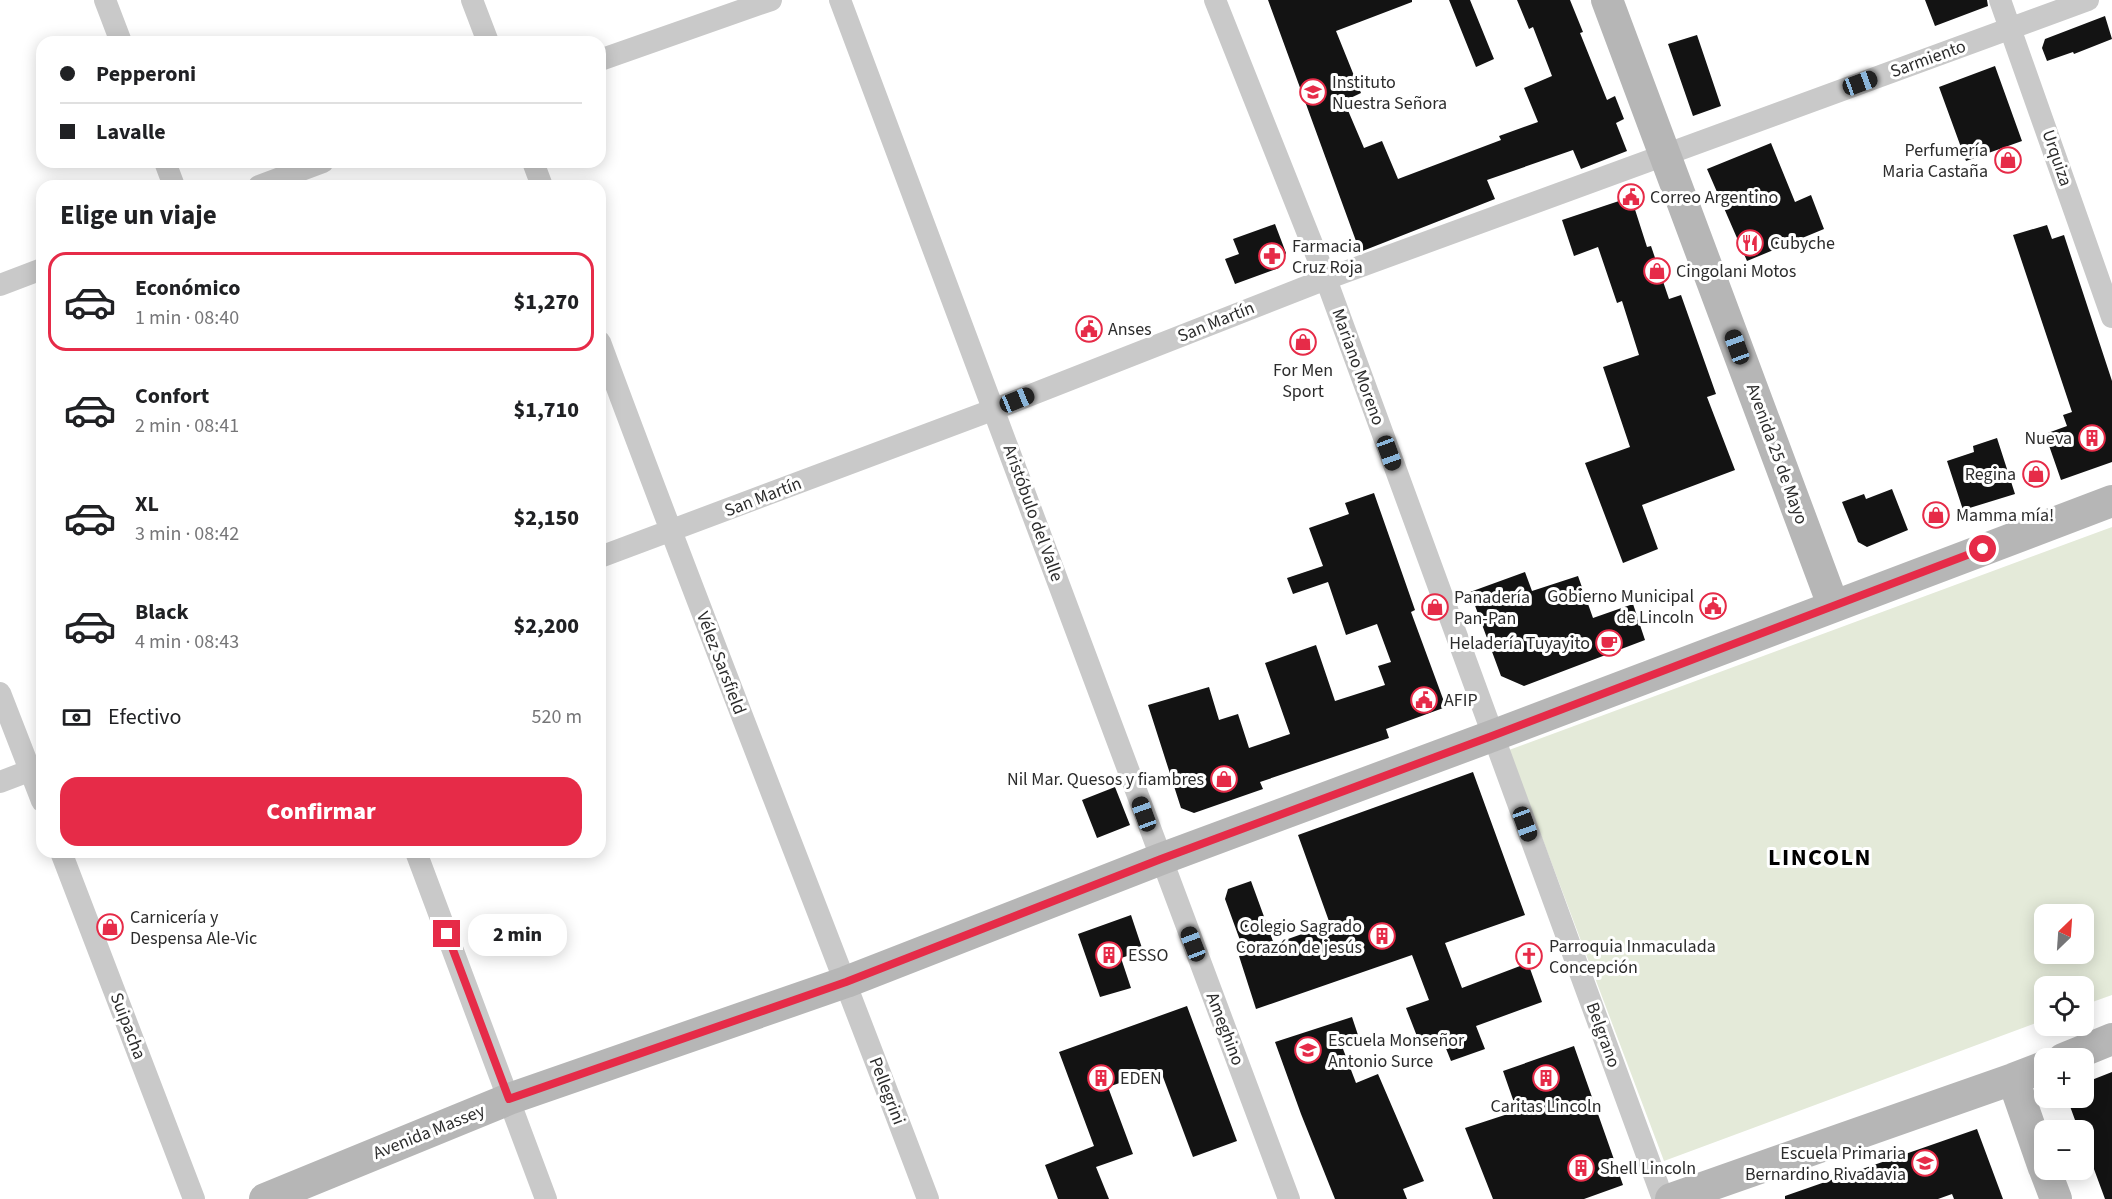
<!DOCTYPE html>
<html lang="es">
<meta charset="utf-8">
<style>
body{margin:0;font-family:"Source Sans 3",sans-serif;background:#f6f6f6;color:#202124;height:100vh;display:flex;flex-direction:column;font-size:22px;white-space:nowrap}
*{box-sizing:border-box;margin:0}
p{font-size:20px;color:#757577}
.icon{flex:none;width:33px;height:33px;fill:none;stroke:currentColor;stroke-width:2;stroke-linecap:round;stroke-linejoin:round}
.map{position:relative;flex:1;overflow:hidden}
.side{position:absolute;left:36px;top:180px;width:570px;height:678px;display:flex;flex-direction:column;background:#fff;border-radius:18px;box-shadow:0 3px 15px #0003}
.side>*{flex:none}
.hud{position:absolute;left:36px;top:36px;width:570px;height:132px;border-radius:18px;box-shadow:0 3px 15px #0003;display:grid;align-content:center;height:132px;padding:0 24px;background:#fff}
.needle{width:39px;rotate:25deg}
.controls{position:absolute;left:2034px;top:904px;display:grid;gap:12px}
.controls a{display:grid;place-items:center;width:60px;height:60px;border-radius:12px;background:#fff;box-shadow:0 3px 15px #0003;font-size:30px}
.end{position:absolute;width:27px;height:27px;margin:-14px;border:8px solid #e62b48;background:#fff;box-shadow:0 0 0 3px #fff}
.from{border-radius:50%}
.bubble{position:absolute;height:42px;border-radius:18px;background:#fff;box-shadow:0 3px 15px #0003;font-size:20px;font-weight:800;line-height:42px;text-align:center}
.car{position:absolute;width:18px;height:36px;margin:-18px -9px;border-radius:8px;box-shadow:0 0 4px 2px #0007;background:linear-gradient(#222 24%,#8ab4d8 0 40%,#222 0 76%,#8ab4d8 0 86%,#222 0)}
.hud b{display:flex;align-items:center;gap:21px;height:57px;font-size:22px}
.hud b+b{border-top:2px solid #e0e0e0}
.hud i{width:15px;height:15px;background:#202124}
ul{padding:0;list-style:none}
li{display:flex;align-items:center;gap:18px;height:99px;margin:0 12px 9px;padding:0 12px;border:3px solid transparent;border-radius:18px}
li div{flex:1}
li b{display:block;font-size:22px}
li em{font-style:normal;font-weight:800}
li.active{border-color:#e62b48}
li>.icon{width:54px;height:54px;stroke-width:1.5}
h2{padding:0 24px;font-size:27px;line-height:72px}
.pay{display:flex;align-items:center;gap:15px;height:66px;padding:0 24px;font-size:22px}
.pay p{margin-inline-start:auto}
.action{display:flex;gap:12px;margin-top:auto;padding:12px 24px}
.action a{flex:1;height:69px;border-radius:18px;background:#e62b48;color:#fff;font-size:24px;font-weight:800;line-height:69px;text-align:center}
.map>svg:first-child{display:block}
.green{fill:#e4ead9;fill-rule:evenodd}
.building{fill:#131313}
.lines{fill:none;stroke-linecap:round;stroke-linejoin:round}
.minor{stroke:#c9c9c9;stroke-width:22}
.secondary{stroke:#b6b6b6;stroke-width:32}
.route{stroke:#e62b48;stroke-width:8}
.labels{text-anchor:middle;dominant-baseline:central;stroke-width:6;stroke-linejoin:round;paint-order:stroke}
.street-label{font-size:18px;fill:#2c2c2c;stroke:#fff}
.poi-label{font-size:18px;fill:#2c2c2c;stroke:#fff;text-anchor:start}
.district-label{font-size:24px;font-weight:bold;letter-spacing:1.5px;fill:#000;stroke:#fff}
</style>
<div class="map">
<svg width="2112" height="1199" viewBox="0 0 2112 1199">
<rect width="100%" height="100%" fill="#fff"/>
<path class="green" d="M2112,527V995L2084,1005V987H2044V1020L1664,1161L1509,750ZM2044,915H2084V954H2044Z"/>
<path class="building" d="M1268,0H1412V2L1336,31L1361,93L1344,101L1364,148L1382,141L1398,179L1501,140L1499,136L1538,122L1524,88L1552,76L1533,27L1529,29L1517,0H1570L1583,32L1580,33L1607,100L1615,96L1624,119L1616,123L1627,151L1581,169L1573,150L1487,180L1495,199L1360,252Z
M1449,0H1470L1494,59L1476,67Z
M1925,0H1987L1988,6L1935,26Z
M2105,16L2112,39L2074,54L2073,52L2047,61L2042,48L2045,39Z
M1697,35L1721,106L1693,116L1668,44Z
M1995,66L2022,141L1966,161L1939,87Z
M1771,143L1795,202L1811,195L1824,229L1747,261L1707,169Z
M1631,197L1647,247L1651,246L1669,299L1681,295L1716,394L1707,397L1735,470L1642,505L1658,549L1623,563L1585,463L1630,447L1603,367L1639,355L1622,301L1617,303L1598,247L1574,256L1562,220Z
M1275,224L1286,253L1279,268L1235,284L1225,259L1239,254L1233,239Z
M2047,225L2052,239L2064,235L2112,381V462L2061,480L2045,434L2067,426L2063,415L2072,412L2013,235Z
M1997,438L2015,494L1963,510L1947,461L1974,452L1973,446Z
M1892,489L1908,530L1867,547L1858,542L1842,502L1864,494L1866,499Z
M1374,493L1415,610L1411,612L1446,707L1386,729L1389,738L1260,782L1263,789L1194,813L1181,808L1148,705L1209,687L1219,720L1238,714L1249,748L1290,734L1265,663L1316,645L1335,701L1385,685L1378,666L1391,662L1377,624L1346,635L1328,582L1293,594L1287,578L1323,566L1309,528L1349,514L1345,503Z
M1525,572L1532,591L1578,576L1593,618L1633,604L1645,640L1524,686L1501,676L1470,592Z
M1473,772L1525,915L1445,943L1462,988L1528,963L1542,1002L1476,1026L1485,1049L1451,1061L1441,1036L1420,1044L1406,1008L1429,1000L1412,955L1256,1009L1239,956L1245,954L1225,899L1228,889L1251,881L1274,944L1330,924L1298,835Z
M1115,787L1130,825L1097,838L1082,800Z
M1131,915L1143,951L1121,958L1131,988L1100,997L1078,934Z
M1187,1006L1237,1141L1193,1157L1160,1069L1108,1087L1133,1154L1096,1167L1109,1199H1058L1045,1165L1094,1146L1059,1052Z
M1352,1017L1358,1035L1340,1041L1356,1083L1378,1074L1424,1181L1403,1189L1407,1199H1335L1301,1114L1275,1042Z
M1574,1046L1623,1185L1584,1199H1493L1465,1128L1517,1111L1503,1071Z
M2112,1072V1199H2105L2084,1142V1131H2079L2067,1098H2084V1083Z
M1977,1129L2003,1199H1954L1952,1194L1938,1199H1785V1196Z"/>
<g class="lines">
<path class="minor" d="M105,0L121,42
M472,0L488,42
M840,0C991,399 1138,800 1289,1199
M1215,0L1326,279L1663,1199
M2000,0L2112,317
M600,60L771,0
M165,162L174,186
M533,162L542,186
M259,186L323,162
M0,285L42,269
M600,342C706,629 820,913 928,1199
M600,557L995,409L1326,279L2088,0
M0,693L42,801
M0,782L42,766
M61,852L194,1199
M416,852L546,1199"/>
<path class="secondary" d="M1607,0L1833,605
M2063,1059L2112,1039
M2013,1079L2044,1168
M2045,1170L2056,1199
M265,1199L509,1099L846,982L1161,859L1492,736L2112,501
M1671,1199L2013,1079L2044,1067"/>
</g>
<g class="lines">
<path class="route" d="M447,934L509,1099L846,982L1161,859L1492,736L1983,549"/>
</g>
<defs>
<g id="school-ring" transform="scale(1.35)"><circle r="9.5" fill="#fff" stroke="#e62b48" stroke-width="1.5"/><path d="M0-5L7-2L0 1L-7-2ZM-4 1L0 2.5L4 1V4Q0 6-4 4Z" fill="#e62b48"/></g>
<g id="shop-ring" transform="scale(1.35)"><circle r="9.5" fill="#fff" stroke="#e62b48" stroke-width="1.5"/><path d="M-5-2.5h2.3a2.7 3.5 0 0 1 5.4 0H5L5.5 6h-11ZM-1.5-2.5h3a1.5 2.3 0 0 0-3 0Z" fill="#e62b48"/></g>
<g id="civic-ring" transform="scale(1.35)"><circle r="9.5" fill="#fff" stroke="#e62b48" stroke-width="1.5"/><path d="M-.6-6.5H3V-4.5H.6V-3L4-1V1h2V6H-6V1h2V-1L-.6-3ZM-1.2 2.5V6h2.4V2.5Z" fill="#e62b48"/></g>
<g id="restaurant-ring" transform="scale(1.35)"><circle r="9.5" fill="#fff" stroke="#e62b48" stroke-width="1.5"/><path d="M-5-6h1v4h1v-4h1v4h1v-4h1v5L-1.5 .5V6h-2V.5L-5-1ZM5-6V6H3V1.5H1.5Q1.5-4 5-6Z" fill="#e62b48"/></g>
<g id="pharmacy-ring" transform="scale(1.35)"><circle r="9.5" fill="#fff" stroke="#e62b48" stroke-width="1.5"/><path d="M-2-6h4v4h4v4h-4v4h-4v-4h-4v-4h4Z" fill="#e62b48"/></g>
<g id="building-ring" transform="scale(1.35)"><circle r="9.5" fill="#fff" stroke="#e62b48" stroke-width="1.5"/><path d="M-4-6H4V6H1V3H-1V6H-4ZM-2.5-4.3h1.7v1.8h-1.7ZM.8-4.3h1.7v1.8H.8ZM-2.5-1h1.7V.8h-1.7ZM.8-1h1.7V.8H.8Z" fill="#e62b48"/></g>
<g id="cafe-ring" transform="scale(1.35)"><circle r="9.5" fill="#fff" stroke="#e62b48" stroke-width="1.5"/><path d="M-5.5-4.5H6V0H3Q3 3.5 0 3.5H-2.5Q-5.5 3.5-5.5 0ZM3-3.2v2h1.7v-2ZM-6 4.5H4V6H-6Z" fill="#e62b48"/></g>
<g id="church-ring" transform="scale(1.35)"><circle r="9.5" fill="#fff" stroke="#e62b48" stroke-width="1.5"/><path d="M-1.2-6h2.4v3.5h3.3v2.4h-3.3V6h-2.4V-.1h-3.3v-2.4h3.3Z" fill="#e62b48"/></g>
</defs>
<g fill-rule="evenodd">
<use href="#school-ring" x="1313" y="92"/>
<use href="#shop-ring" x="2008" y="160"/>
<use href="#civic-ring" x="1631" y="197"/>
<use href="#restaurant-ring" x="1750" y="243"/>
<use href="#pharmacy-ring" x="1272" y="256"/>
<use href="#shop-ring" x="1657" y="271"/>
<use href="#civic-ring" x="1089" y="329"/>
<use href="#shop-ring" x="1303" y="342"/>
<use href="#building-ring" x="2092" y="438"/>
<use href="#shop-ring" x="2036" y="474"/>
<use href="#shop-ring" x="1936" y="515"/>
<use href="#civic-ring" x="1713" y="606"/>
<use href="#shop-ring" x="1435" y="607"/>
<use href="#cafe-ring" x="1609" y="643"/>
<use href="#civic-ring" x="1424" y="700"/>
<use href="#shop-ring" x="1224" y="779"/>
<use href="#shop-ring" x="110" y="927"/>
<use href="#building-ring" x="1382" y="936"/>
<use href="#building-ring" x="1109" y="955"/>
<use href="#church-ring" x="1529" y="956"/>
<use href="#school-ring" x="1308" y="1050"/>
<use href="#building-ring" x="1101" y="1078"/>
<use href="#building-ring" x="1546" y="1078"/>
<use href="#school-ring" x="1925" y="1163"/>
<use href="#building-ring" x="1581" y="1168"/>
</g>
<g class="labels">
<g class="street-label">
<text transform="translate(1928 59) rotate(-20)">Sarmiento</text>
<text transform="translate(2057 158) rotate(71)">Urquiza</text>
<text transform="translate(1216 322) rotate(-22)">San Martín</text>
<text transform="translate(1358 367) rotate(70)">Mariano Moreno</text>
<text transform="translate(1777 454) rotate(70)">Avenida 25 de Mayo</text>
<text transform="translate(763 497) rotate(-21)">San Martín</text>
<text transform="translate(1033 513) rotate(70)">Aristóbulo del Valle</text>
<text transform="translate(721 663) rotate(69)">Vélez Sarsfield</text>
<text transform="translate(128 1026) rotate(69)">Suipacha</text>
<text transform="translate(1225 1029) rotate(69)">Ameghino</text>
<text transform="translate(1603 1035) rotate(70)">Belgrano</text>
<text transform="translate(887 1091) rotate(69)">Pellegrini</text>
<text transform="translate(429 1132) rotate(-22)">Avenida Massey</text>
</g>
<g class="poi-label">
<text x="1332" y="82">Instituto<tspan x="1332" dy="21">Nuestra Señora</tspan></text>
<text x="1988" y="150" text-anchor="end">Perfumería<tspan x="1988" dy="21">Maria Castaña</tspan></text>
<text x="1650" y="197">Correo Argentino</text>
<text x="1770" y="243">Cubyche</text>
<text x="1292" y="246">Farmacia<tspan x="1292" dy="21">Cruz Roja</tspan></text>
<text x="1676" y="271">Cingolani Motos</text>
<text x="1108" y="329">Anses</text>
<text x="1303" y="370" text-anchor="middle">For Men<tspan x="1303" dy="21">Sport</tspan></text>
<text x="2072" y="438" text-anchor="end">Nueva</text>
<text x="2016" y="474" text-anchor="end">Regina</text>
<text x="1956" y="515">Mamma mía!</text>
<text x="1694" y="596" text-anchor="end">Gobierno Municipal<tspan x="1694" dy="21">de Lincoln</tspan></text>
<text x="1454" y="597">Panadería<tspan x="1454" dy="21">Pan-Pan</tspan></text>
<text x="1590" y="643" text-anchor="end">Heladería Tuyayito</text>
<text x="1444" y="700">AFIP</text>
<text x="1204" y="779" text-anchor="end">Nil Mar. Quesos y fiambres</text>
<text x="130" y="917">Carnicería y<tspan x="130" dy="21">Despensa Ale-Vic</tspan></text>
<text x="1362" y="926" text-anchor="end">Colegio Sagrado<tspan x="1362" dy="21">Corazón de jesús</tspan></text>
<text x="1549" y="946">Parroquia Inmaculada<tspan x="1549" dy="21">Concepción</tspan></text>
<text x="1128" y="955">ESSO</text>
<text x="1328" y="1040">Escuela Monseñor<tspan x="1328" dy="21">Antonio Surce</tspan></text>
<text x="1120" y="1078">EDEN</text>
<text x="1546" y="1106" text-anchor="middle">Caritas Lincoln</text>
<text x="1906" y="1153" text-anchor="end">Escuela Primaria<tspan x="1906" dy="21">Bernardino Rivadavia</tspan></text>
<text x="1600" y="1168">Shell Lincoln</text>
</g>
<g class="district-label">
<text x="1820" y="857">LINCOLN</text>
</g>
</g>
</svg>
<div class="controls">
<a><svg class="needle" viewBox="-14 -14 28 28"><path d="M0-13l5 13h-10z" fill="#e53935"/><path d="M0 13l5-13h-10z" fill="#757577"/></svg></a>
<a><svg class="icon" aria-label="locate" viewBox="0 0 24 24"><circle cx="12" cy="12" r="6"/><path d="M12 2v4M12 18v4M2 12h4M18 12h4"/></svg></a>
<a>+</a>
<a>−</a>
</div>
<i class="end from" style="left:1983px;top:549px"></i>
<i class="end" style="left:447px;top:934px"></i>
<div class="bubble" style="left:468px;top:914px;width:99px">2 min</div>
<i class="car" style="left:1860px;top:83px;rotate:70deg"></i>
<i class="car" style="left:1737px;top:347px;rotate:340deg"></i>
<i class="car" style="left:1017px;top:400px;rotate:68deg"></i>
<i class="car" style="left:1389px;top:453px;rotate:160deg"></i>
<i class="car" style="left:1144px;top:814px;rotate:340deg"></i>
<i class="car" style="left:1525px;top:824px;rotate:160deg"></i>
<i class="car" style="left:1193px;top:944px;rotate:339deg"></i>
<div class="hud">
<b><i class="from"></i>Pepperoni</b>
<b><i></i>Lavalle</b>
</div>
<section class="side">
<h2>Elige un viaje</h2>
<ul>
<li class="active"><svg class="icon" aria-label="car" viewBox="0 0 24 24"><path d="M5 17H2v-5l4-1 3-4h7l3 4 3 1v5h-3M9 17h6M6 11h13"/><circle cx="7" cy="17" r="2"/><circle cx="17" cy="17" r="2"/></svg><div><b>Económico</b><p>1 min · 08:40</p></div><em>$1,270</em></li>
<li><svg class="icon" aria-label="car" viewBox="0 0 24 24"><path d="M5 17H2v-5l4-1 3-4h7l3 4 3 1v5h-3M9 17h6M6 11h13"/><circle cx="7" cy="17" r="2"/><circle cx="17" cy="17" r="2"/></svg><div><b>Confort</b><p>2 min · 08:41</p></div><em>$1,710</em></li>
<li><svg class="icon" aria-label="car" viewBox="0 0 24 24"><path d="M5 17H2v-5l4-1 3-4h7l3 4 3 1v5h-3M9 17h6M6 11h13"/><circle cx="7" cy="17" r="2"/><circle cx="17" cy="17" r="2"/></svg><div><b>XL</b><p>3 min · 08:42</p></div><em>$2,150</em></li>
<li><svg class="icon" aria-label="car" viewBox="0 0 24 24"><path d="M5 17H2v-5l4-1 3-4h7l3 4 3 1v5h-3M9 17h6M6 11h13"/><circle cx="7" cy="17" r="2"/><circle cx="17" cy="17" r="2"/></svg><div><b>Black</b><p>4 min · 08:43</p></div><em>$2,200</em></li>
</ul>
<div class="pay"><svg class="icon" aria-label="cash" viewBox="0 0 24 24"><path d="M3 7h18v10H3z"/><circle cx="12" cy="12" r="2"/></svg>Efectivo<p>520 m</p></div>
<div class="action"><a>Confirmar</a></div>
</section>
</div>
